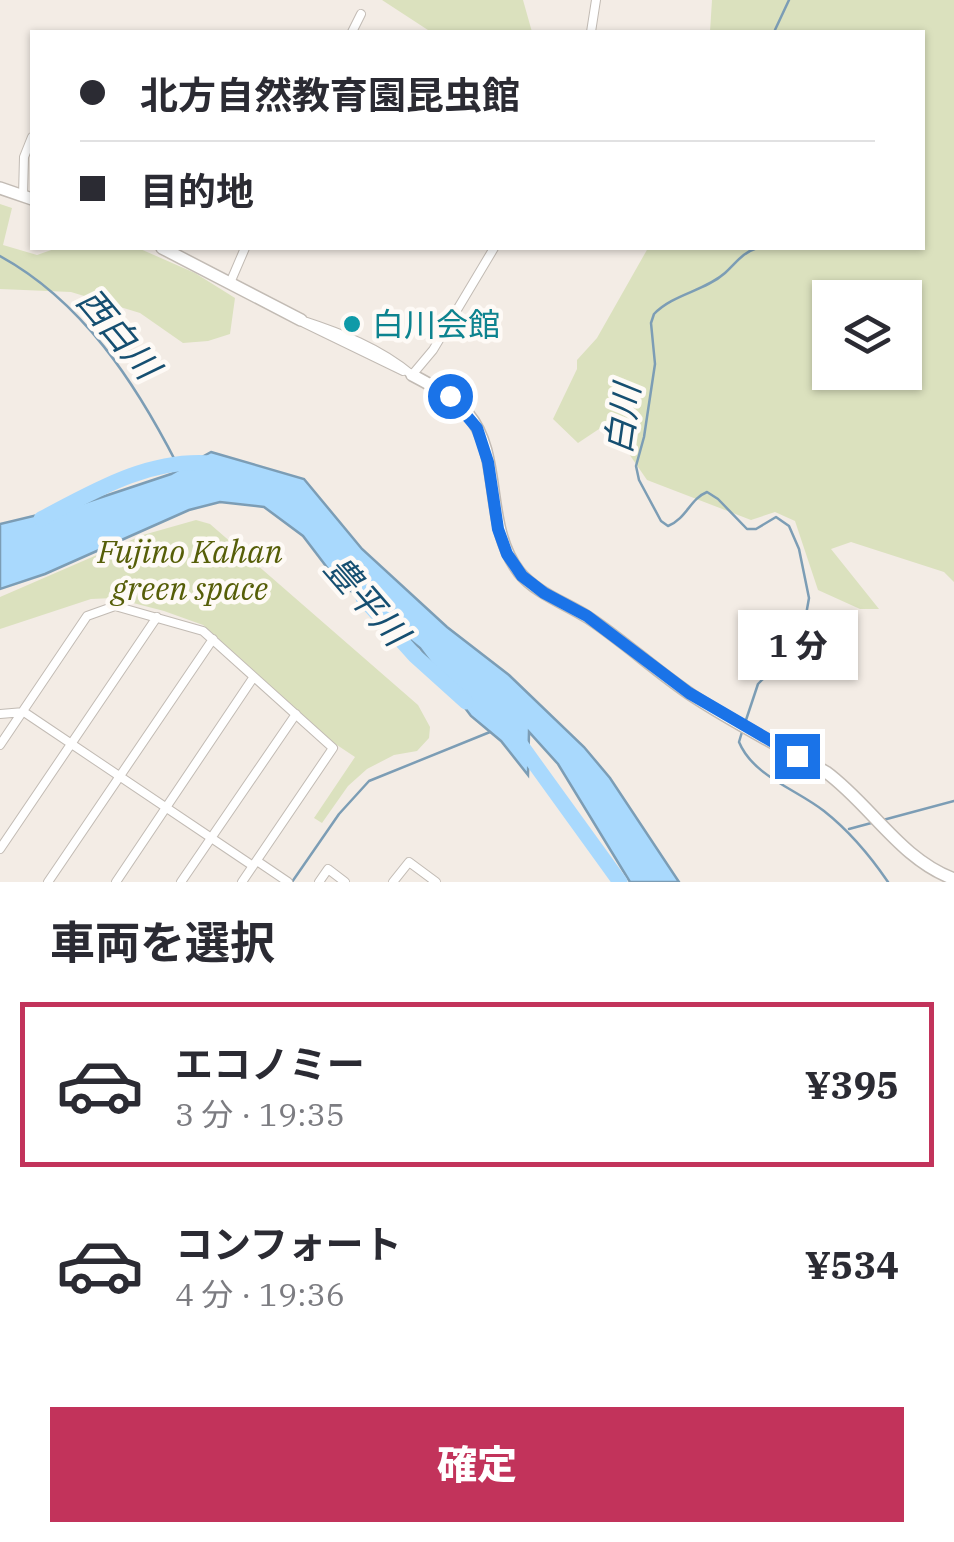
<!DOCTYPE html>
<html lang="ja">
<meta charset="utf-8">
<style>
body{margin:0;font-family:"IBM Plex Serif","Noto Sans JP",serif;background:#f2f2f3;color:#2b2b33;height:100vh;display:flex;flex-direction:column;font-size:38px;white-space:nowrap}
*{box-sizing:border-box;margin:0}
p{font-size:32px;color:#7c7c81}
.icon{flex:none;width:55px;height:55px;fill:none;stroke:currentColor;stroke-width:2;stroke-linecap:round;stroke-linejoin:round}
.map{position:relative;height:882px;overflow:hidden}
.drawer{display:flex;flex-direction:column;background:#fff;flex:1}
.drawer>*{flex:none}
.banner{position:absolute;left:30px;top:30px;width:895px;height:220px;border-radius:0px;box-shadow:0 2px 8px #0004;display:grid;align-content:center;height:220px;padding:0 50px;background:#fff}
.controls{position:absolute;left:812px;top:280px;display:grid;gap:20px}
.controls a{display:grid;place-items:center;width:110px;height:110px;border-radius:0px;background:#fff;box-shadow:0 2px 8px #0004;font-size:50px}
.end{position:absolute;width:45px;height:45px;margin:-22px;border:12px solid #1a73e8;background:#fff;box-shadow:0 0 0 5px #fff}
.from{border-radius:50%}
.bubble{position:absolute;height:70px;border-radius:0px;background:#fff;box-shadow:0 2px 8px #0004;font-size:32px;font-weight:800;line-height:70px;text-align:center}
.banner b{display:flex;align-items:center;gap:35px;height:95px;font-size:38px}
.banner b+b{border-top:2px solid #e1e1e2}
.banner i{width:25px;height:25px;background:#2b2b33}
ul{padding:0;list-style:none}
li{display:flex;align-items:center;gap:30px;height:165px;margin:0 20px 15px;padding:0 30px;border:5px solid transparent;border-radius:0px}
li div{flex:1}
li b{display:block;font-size:38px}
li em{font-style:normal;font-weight:800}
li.on{border-color:#c2335b}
li>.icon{width:90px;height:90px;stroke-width:1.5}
h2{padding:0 50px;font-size:45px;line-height:120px}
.button{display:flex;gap:20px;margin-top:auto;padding:20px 50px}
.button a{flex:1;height:115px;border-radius:0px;background:#c2335b;color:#fff;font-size:40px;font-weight:800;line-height:115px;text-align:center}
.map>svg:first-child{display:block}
.green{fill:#dbe1be;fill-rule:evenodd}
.water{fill:#a9d9fd;stroke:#7c9db5;stroke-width:2.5}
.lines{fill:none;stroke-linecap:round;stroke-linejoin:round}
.stream{stroke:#7c9db5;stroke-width:2.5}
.river{stroke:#a9d9fd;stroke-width:15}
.street-casing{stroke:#c2bbb4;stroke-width:10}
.secondary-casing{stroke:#c2bbb4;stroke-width:14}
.street{stroke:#fff;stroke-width:8}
.secondary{stroke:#fff;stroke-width:11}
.route{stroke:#1a73e8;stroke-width:12}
.culture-dot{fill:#0f9aa8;stroke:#fefaf6;stroke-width:4}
.labels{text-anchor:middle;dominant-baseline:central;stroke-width:9;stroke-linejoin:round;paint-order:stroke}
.culture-label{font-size:32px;fill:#0d838f;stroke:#fefaf6;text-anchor:start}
.park-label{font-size:32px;font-style:italic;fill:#565e08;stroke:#fefaf6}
.water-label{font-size:35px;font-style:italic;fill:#164f71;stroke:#fefaf6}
</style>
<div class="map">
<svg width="954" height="882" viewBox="0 0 954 882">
<rect width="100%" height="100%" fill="#f3ece5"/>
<path class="green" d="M382,0H523L532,32H431Z
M712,0H954V582L944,572L851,542L831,549L879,609H860L818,590L795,521L775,512L751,520L647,480L625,448L614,419L578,443L553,419L577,369V360L597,338L648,248H922V32H710ZM830,298H905V372H830Z
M0,204L12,208L3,245L37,255L57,248H138L195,273L235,298L230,334L208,341L183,343L140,313L71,292L0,289Z
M196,520L210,524L418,705L430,727L429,738L417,751L394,755L367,769L348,786L322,823L314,818L355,757L334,743L203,625L164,611L114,598L91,599L0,629V597L143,535Z"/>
<path class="water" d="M211,452L304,479L362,549L447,627L509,675L584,747L610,778L679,882H630L558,764L529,732L528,775L501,741L471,716L420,648L335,578L303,536L264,507L220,502L189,510L45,574L0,589V524L75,506L171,474Z"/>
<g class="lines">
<path class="stream" d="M774,32L789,0
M0,256C82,301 135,382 177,464
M746,720L758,684L791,650L804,626L809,598L799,549L789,526L776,517L756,529H747L718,499L707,492C690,499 687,518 668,526L661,521L639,480L636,466L644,437L655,364L651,323L654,314C673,294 705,291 725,273C737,262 742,253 757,248
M742,732L739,742C753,776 796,789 824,811C848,830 871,857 888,882
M883,820L954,801
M849,829L875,822
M292,882L339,814L369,781L490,732"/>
<path class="river" d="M41,519C94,491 149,458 211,463
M363,598L415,656L466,702
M516,738L620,882"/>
<g class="street-casing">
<path id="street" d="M352,32L361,14
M591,32L596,0
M23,196L24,157L32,137
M230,283L245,248
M301,320C341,333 380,348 412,375
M304,323L403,371
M412,375L433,350L494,248
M0,714L24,712L253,866
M0,745L87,616L115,606L203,631L333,748L242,882
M0,849L157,617
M257,861L288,882
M48,882L213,639
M116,882L253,678
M181,882L296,714
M319,882L328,869L345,882
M393,882L409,862L436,882"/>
</g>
<g class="secondary-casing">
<path id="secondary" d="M0,188L32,199
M162,248L301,320
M412,375C433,386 452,396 468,414C503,456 483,525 519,572C537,594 566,603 589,618C625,642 657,672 693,696C736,724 781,747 826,772C871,805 900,859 954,879"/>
</g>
<use href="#street" class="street"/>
<use href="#secondary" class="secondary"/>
</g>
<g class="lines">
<path class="route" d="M450,396L477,428L488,462L498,529L507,554L522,576L544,593L587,616L689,693L797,756"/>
</g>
<circle class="culture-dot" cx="352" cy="324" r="10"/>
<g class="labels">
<g class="culture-label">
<text x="372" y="324">白川会館</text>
</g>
<g class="park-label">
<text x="190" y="551">Fujino Kahan<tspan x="190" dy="37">green space</tspan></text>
</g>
<g class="water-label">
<text transform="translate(119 333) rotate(50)">西白川</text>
<text transform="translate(622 419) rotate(-82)">白川</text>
<text transform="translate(367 600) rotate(49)">豊平川</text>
</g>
</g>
</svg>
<div class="controls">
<a><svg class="icon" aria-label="layers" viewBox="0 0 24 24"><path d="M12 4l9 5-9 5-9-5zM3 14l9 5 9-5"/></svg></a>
</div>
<i class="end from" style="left:450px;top:396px"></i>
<i class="end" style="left:797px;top:756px"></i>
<div class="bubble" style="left:738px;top:610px;width:120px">1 分</div>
<div class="banner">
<b><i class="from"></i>北方自然教育園昆虫館</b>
<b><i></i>目的地</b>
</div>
</div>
<section class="drawer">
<h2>車両を選択</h2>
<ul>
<li class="on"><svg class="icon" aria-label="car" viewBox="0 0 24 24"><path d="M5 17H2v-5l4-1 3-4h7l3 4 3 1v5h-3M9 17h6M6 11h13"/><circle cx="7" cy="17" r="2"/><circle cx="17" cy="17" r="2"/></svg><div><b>エコノミー</b><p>3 分 · 19:35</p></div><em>¥395</em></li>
<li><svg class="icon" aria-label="car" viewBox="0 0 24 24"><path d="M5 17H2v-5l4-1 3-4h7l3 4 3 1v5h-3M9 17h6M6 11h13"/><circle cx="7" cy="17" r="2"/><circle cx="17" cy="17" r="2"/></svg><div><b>コンフォート</b><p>4 分 · 19:36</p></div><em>¥534</em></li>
</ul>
<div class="button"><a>確定</a></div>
</section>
